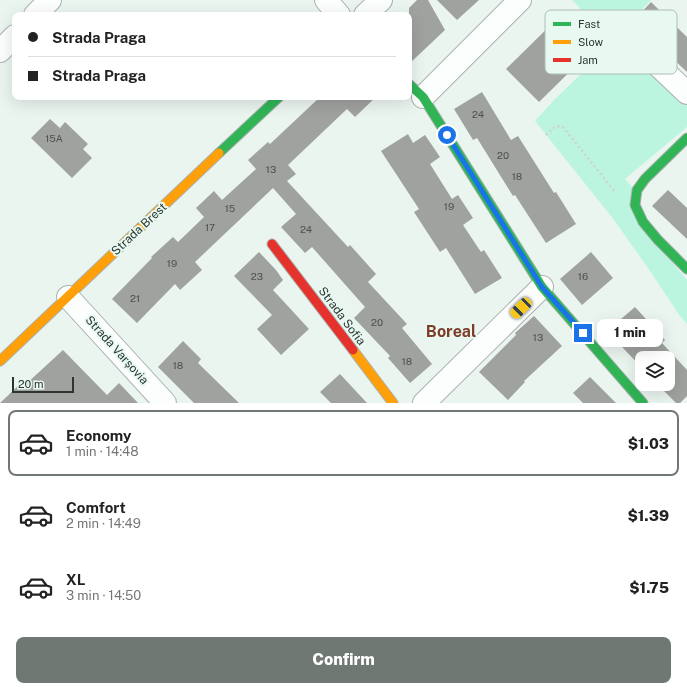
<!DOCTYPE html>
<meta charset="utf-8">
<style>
body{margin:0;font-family:"Public Sans",sans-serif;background:#f6f6f6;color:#222;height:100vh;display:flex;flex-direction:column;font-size:15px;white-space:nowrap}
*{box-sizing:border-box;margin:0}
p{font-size:13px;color:#767676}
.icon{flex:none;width:22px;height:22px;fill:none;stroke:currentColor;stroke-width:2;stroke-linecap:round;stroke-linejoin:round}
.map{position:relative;height:403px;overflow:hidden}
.drawer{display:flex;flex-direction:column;background:#fff;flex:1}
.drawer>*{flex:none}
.guide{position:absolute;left:12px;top:12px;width:400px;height:88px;border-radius:8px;box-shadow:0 4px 16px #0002;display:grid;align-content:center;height:88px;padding:0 16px;background:#fff}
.fabs{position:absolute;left:635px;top:351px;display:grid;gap:8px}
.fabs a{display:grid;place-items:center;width:40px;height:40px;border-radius:8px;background:#fff;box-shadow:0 4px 16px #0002;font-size:20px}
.scale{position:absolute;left:12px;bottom:10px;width:62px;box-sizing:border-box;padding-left:4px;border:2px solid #2d3431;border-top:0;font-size:11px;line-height:14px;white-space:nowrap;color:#2d3431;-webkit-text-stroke:3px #e7f9f1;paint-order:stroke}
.end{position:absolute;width:18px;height:18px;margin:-9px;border:5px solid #1a73e8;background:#fff;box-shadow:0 0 0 2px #fff}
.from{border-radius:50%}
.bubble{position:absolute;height:28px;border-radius:8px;background:#fff;box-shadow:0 4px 16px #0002;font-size:13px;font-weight:800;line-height:28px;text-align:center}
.car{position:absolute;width:12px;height:24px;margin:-12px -6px;border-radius:5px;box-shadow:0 0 3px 1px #0007;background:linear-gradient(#f5c518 24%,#345 0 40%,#f5c518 0 76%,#345 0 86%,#f5c518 0)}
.guide b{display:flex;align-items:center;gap:14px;height:38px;font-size:15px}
.guide b+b{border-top:1px solid #e0e0e0}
.guide i{width:10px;height:10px;background:#222}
ul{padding:7px 0 0;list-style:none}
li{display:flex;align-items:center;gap:12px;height:66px;margin:0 8px 6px;padding:0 8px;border:2px solid transparent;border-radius:8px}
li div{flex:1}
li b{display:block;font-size:15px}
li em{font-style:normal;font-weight:800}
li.selected{border-color:#707874}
li>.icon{width:36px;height:36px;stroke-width:1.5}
.primary-button{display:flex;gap:8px;margin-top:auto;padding:8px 16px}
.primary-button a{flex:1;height:46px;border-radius:8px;background:#707874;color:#fff;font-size:16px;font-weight:800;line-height:46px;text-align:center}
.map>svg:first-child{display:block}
.green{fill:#bbf5e0}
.building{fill:#a0a29f}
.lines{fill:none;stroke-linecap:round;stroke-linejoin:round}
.street-casing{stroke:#aab1ae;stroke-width:24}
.fast-casing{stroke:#aab1ae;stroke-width:11}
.slow-casing{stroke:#aab1ae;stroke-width:11}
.jam-casing{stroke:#aab1ae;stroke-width:11}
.path{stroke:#cfd2d0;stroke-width:2.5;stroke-dasharray:2 3;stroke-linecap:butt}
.street{stroke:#fcfefd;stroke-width:22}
.fast{stroke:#30b455;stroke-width:9}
.slow{stroke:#ff9f0a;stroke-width:9}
.jam{stroke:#e5322d;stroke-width:9}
.route{stroke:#1a73e8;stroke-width:5}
.labels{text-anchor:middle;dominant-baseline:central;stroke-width:4;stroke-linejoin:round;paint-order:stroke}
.number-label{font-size:10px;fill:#4a504c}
.street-label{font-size:12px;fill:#2d3431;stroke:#e7f9f1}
.district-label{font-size:16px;font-weight:bold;fill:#803b29;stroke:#e7f9f1}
.key{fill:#e7f9f1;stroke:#afbeb7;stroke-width:1}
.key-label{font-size:11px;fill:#2d3431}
</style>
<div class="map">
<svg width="687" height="403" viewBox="0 0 687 403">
<rect width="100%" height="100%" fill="#ebf5f0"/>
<path class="green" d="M572,0H651L616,36L687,105V127L625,179L632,187L635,217L687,280V324L680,316L648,268L614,220L535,121L554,100L614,42Z"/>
<path class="building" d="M417,0H428L445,30L409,64V8Z
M437,0H479L457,20Z
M651,2L687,37V72L633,21Z
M565,11L598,44L539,102L506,69Z
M482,92L511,140L518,136L554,193L556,192L576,224L546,243L515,195L513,196L477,138L473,140L454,109Z
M320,97H376L355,117L347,109L288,165L296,174L287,181L348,247L350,245L376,274L368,282L407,324L402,328L432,364L410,383L388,358L390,356L354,318L365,307L312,247L305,253L281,227L296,214L273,188L195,262L202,270L180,290L175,284L137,323L112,299L152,258L151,257L173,237L178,242L204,217L196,208L214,191L222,200L256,169L248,160L268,142L270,144Z
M50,119L60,128L65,122L88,144L83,149L92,158L72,178L31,138Z
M408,134L413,143L425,135L440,157L430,164L452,199L458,195L473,218L463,225L481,252L484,250L502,278L475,294L446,248L440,252L414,212L419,209L381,151Z
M668,190L687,208V239L652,206Z
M259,252L276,270L283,280L273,290L309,329L281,355L257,329L272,315L234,276Z
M591,252L613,278L582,305L560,279Z
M635,307L665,340L662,343L687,370V396L680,403H676L657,384H668V358H642V368L607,331Z
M534,316L562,346L524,381L525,382L508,400L479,372L516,335L515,333Z
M183,341L201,359L198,363L239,403H194L158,367Z
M63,350L107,395L119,383L138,403H0L22,382L25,385Z
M340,374L367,403H331L320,392Z
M590,377L616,403H583L573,393Z"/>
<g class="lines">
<g class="street-casing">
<path id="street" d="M326,0L339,15
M35,15L50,0
M365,15L381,0
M625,34L687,93
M0,51L15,36
M423,97L520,0
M68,297L165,403
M424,403L542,287"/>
</g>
<g class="fast-casing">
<path id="fast" d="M409,84L423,97L542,287L643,403
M687,138L645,179L637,190L635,205L643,222L658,240L687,269
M219,153L279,97"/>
</g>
<g class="slow-casing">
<path id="slow" d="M353,350L393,403
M0,361L219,153"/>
</g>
<g class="jam-casing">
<path id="jam" d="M272,244L353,350"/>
</g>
<path class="path" d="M546,135L556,126L563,127L615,192"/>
<use href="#street" class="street"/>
<use href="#fast" class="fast"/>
<use href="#slow" class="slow"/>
<use href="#jam" class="jam"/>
</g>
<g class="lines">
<path class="route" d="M447,135L542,287L583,333"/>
</g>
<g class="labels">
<g class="number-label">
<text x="478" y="114">24</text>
<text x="54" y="138">15A</text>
<text x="503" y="155">20</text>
<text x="271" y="169">13</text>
<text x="517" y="176">18</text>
<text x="449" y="206">19</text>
<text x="230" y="208">15</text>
<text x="210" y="227">17</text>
<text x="306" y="229">24</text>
<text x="172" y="263">19</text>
<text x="257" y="276">23</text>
<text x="583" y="276">16</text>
<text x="135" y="298">21</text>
<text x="377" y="322">20</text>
<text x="538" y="337">13</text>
<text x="407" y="361">18</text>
<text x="178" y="365">18</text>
</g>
<g class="street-label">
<text transform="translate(139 229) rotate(-43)">Strada Brest</text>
<text transform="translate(342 316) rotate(53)">Strada Sofia</text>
<text transform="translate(117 350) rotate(48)">Strada Varșovia</text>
</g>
<g class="district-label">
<text x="451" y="331">Boreal</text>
</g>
</g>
<rect x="545" y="10" width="132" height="64" rx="6" class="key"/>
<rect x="553" y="22" width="18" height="4" fill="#30b455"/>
<rect x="553" y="40" width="18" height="4" fill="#ff9f0a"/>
<rect x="553" y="58" width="18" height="4" fill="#e5322d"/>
<g class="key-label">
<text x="578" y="28">Fast</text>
<text x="578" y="46">Slow</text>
<text x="578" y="64">Jam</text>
</g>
</svg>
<div class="fabs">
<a><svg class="icon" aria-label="layers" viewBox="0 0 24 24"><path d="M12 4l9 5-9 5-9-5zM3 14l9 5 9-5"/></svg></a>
</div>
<div class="scale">20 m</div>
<i class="end from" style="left:447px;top:135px"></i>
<i class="end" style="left:583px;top:333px"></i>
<div class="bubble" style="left:597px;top:319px;width:66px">1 min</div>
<i class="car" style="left:521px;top:308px;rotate:226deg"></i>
<div class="guide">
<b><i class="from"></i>Strada Praga</b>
<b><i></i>Strada Praga</b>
</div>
</div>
<section class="drawer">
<ul>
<li class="selected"><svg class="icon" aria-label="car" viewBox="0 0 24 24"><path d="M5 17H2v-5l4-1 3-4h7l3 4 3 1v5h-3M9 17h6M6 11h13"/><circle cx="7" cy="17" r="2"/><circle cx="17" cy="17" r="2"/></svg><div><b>Economy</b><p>1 min · 14:48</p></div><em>$1.03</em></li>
<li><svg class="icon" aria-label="car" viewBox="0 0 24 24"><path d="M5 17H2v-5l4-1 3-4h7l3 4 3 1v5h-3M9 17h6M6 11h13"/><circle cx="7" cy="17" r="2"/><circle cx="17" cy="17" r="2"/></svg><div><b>Comfort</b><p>2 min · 14:49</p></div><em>$1.39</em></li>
<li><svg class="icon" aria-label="car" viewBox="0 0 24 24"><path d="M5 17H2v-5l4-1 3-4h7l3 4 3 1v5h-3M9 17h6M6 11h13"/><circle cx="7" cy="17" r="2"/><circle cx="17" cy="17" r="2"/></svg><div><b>XL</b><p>3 min · 14:50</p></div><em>$1.75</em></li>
</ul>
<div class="primary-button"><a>Confirm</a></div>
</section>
